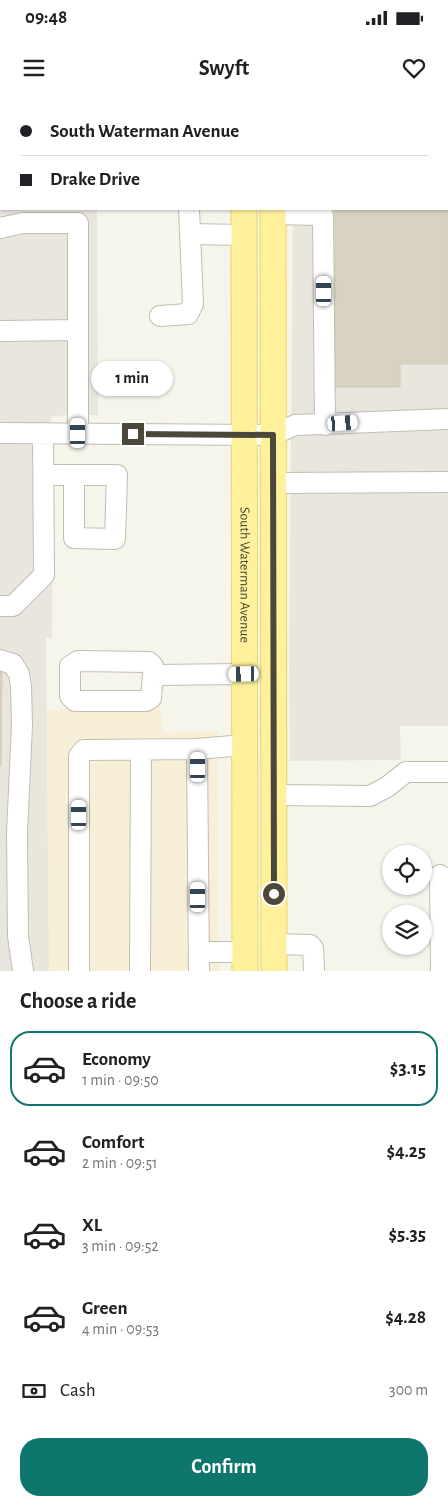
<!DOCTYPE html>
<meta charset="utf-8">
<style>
body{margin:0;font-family:"Alegreya Sans",sans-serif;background:#f6f6f6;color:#202124;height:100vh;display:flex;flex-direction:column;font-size:19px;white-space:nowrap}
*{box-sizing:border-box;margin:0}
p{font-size:16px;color:#757577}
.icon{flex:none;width:28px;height:28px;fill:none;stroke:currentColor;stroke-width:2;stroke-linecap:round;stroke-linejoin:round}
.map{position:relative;height:871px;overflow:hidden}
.sheet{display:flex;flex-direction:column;background:#fff;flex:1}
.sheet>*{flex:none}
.hud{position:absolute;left:0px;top:0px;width:449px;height:110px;box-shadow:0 1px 4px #0004;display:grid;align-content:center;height:110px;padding:0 20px;background:#fff}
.controls{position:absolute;left:382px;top:745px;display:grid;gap:10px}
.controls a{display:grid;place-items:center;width:50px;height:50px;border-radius:50%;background:#fff;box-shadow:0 1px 4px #0004;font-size:25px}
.end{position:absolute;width:22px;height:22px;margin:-11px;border:6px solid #4b4739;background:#fff;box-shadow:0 0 0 2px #fff}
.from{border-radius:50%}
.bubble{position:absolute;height:35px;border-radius:18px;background:#fff;box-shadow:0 1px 4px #0004;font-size:16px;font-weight:700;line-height:35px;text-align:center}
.car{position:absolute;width:15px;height:30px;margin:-15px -8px;border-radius:6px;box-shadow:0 0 4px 1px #0007;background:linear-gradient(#fff 24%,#345 0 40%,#fff 0 76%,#345 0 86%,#fff 0)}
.hud b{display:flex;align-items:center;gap:18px;height:48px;font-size:19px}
.hud b+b{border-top:1px solid #e0e0e0}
.hud i{width:12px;height:12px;background:#202124}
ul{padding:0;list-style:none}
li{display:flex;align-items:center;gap:15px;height:75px;margin:0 10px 8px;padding:0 10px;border:2px solid transparent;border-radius:20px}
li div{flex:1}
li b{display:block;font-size:19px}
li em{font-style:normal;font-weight:700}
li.active{border-color:#0f766e}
li>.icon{width:45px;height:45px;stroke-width:1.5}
h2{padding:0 20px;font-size:22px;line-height:60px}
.pay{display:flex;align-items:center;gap:12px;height:55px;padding:0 20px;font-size:19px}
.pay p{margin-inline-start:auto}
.cta{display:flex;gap:10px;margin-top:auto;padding:10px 20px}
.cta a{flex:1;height:58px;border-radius:20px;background:#0f766e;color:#fff;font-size:20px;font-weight:700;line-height:58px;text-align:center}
.status{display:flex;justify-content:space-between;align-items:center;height:35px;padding:0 25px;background:#fff;direction:ltr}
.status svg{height:14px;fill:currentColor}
header{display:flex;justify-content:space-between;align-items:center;height:65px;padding:0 20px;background:#fff;font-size:22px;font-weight:700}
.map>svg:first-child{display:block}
.commercial{fill:#f8efd7}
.industrial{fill:#e9e6e0}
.building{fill:#d8d3c1;stroke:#d4ccb3}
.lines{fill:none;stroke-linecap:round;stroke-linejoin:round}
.minor-casing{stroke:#c2beae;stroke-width:22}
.major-casing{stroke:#e9d567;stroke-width:27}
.minor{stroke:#fff;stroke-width:20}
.major{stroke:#fff19c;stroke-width:25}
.route{stroke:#4b4739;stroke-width:6}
.labels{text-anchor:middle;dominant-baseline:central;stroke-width:4.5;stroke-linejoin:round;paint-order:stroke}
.street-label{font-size:14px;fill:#4b4739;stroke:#fff}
</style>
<div class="status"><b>09:48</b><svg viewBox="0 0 49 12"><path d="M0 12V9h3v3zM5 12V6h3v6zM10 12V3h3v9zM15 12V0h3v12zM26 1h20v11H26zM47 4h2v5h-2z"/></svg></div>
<header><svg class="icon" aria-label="menu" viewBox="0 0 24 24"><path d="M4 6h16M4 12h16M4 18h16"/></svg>Swyft<svg class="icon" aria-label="heart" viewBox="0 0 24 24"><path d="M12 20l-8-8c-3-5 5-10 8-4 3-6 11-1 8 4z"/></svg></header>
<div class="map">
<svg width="448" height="871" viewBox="0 0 448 871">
<rect width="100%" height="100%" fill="#f6f5ec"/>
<path class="commercial" d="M160,605L163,632L218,631L219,871H49L47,610Z"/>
<path class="industrial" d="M0,0H223L1,1V109H97L98,315L51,316L53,353L52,538H46L49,871H0Z
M294,0H448V626H400L401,660L290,661L289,567L293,109H448V1Z"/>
<path class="building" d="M335,0H448V264H400V287H335V109H448V1Z
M0,570H2L1,666H0Z"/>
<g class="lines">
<g class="minor-casing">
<path id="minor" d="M322,0V1
M273,114L323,115L325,325
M0,128L23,123H78V333
M190,134L244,135
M160,216L188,214L193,204L189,109
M0,231L78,230
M0,333L273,335L295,325L448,319
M44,375C68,375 92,375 117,375L115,439L74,438V375
M274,383L448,382
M0,506H13L44,475L43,333
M0,560L13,564L19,574L21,586L22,625L17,733L18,836L23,871
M153,575L151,598L146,601H75L70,596V566L78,561L149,562L153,566V575L244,574
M197,649L244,645
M274,695L370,696L387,687L406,672H448
M440,775L441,871
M274,844L310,845L313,848L314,871
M199,852H245
M79,871V656L84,650L197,649L199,871
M140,871L141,650"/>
</g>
<g class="major-casing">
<g id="major">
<path d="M272,0V1"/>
<path d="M244,1V0"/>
<path id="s1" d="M244,109L245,871"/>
<path d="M273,109L274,871"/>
</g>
</g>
<use href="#minor" class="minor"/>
<use href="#major" class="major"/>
</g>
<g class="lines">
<path class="route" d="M133,334L273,335L274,794"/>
</g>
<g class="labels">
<g class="street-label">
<text stroke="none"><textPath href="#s1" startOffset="366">South Waterman Avenue</textPath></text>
</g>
</g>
</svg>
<div class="controls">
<a><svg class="icon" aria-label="locate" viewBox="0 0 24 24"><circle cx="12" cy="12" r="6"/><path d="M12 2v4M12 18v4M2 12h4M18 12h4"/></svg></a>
<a><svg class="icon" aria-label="layers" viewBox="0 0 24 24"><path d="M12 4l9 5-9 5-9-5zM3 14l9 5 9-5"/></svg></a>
</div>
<i class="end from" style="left:274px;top:794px"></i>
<i class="end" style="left:133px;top:334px"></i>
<div class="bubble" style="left:91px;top:261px;width:82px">1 min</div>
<i class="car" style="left:324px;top:191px;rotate:0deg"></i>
<i class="car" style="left:343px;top:323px;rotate:86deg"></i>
<i class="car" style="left:78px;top:333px;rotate:0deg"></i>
<i class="car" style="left:244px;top:574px;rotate:269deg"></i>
<i class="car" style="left:198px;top:667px;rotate:0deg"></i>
<i class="car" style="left:79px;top:715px;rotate:0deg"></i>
<i class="car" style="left:198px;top:797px;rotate:0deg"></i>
<div class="hud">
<b><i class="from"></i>South Waterman Avenue</b>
<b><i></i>Drake Drive</b>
</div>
</div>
<section class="sheet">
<h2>Choose a ride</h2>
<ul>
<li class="active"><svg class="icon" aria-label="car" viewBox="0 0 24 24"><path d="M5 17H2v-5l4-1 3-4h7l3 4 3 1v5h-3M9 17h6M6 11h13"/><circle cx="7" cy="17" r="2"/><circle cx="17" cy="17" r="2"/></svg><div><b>Economy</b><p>1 min · 09:50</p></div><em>$3.15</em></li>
<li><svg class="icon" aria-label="car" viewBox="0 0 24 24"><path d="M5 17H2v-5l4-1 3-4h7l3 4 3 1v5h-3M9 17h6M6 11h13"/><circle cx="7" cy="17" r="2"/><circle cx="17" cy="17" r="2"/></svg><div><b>Comfort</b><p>2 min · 09:51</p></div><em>$4.25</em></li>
<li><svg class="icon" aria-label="car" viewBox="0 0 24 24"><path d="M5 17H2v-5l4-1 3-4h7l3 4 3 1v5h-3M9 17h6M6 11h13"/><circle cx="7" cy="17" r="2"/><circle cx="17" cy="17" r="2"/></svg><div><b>XL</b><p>3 min · 09:52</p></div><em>$5.35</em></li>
<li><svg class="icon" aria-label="car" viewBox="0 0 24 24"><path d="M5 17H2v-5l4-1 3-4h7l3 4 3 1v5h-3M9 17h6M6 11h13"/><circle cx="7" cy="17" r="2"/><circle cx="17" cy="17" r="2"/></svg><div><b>Green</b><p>4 min · 09:53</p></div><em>$4.28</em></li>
</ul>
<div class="pay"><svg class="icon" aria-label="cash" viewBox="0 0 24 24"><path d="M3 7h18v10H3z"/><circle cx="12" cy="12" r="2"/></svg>Cash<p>300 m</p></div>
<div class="cta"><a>Confirm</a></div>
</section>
